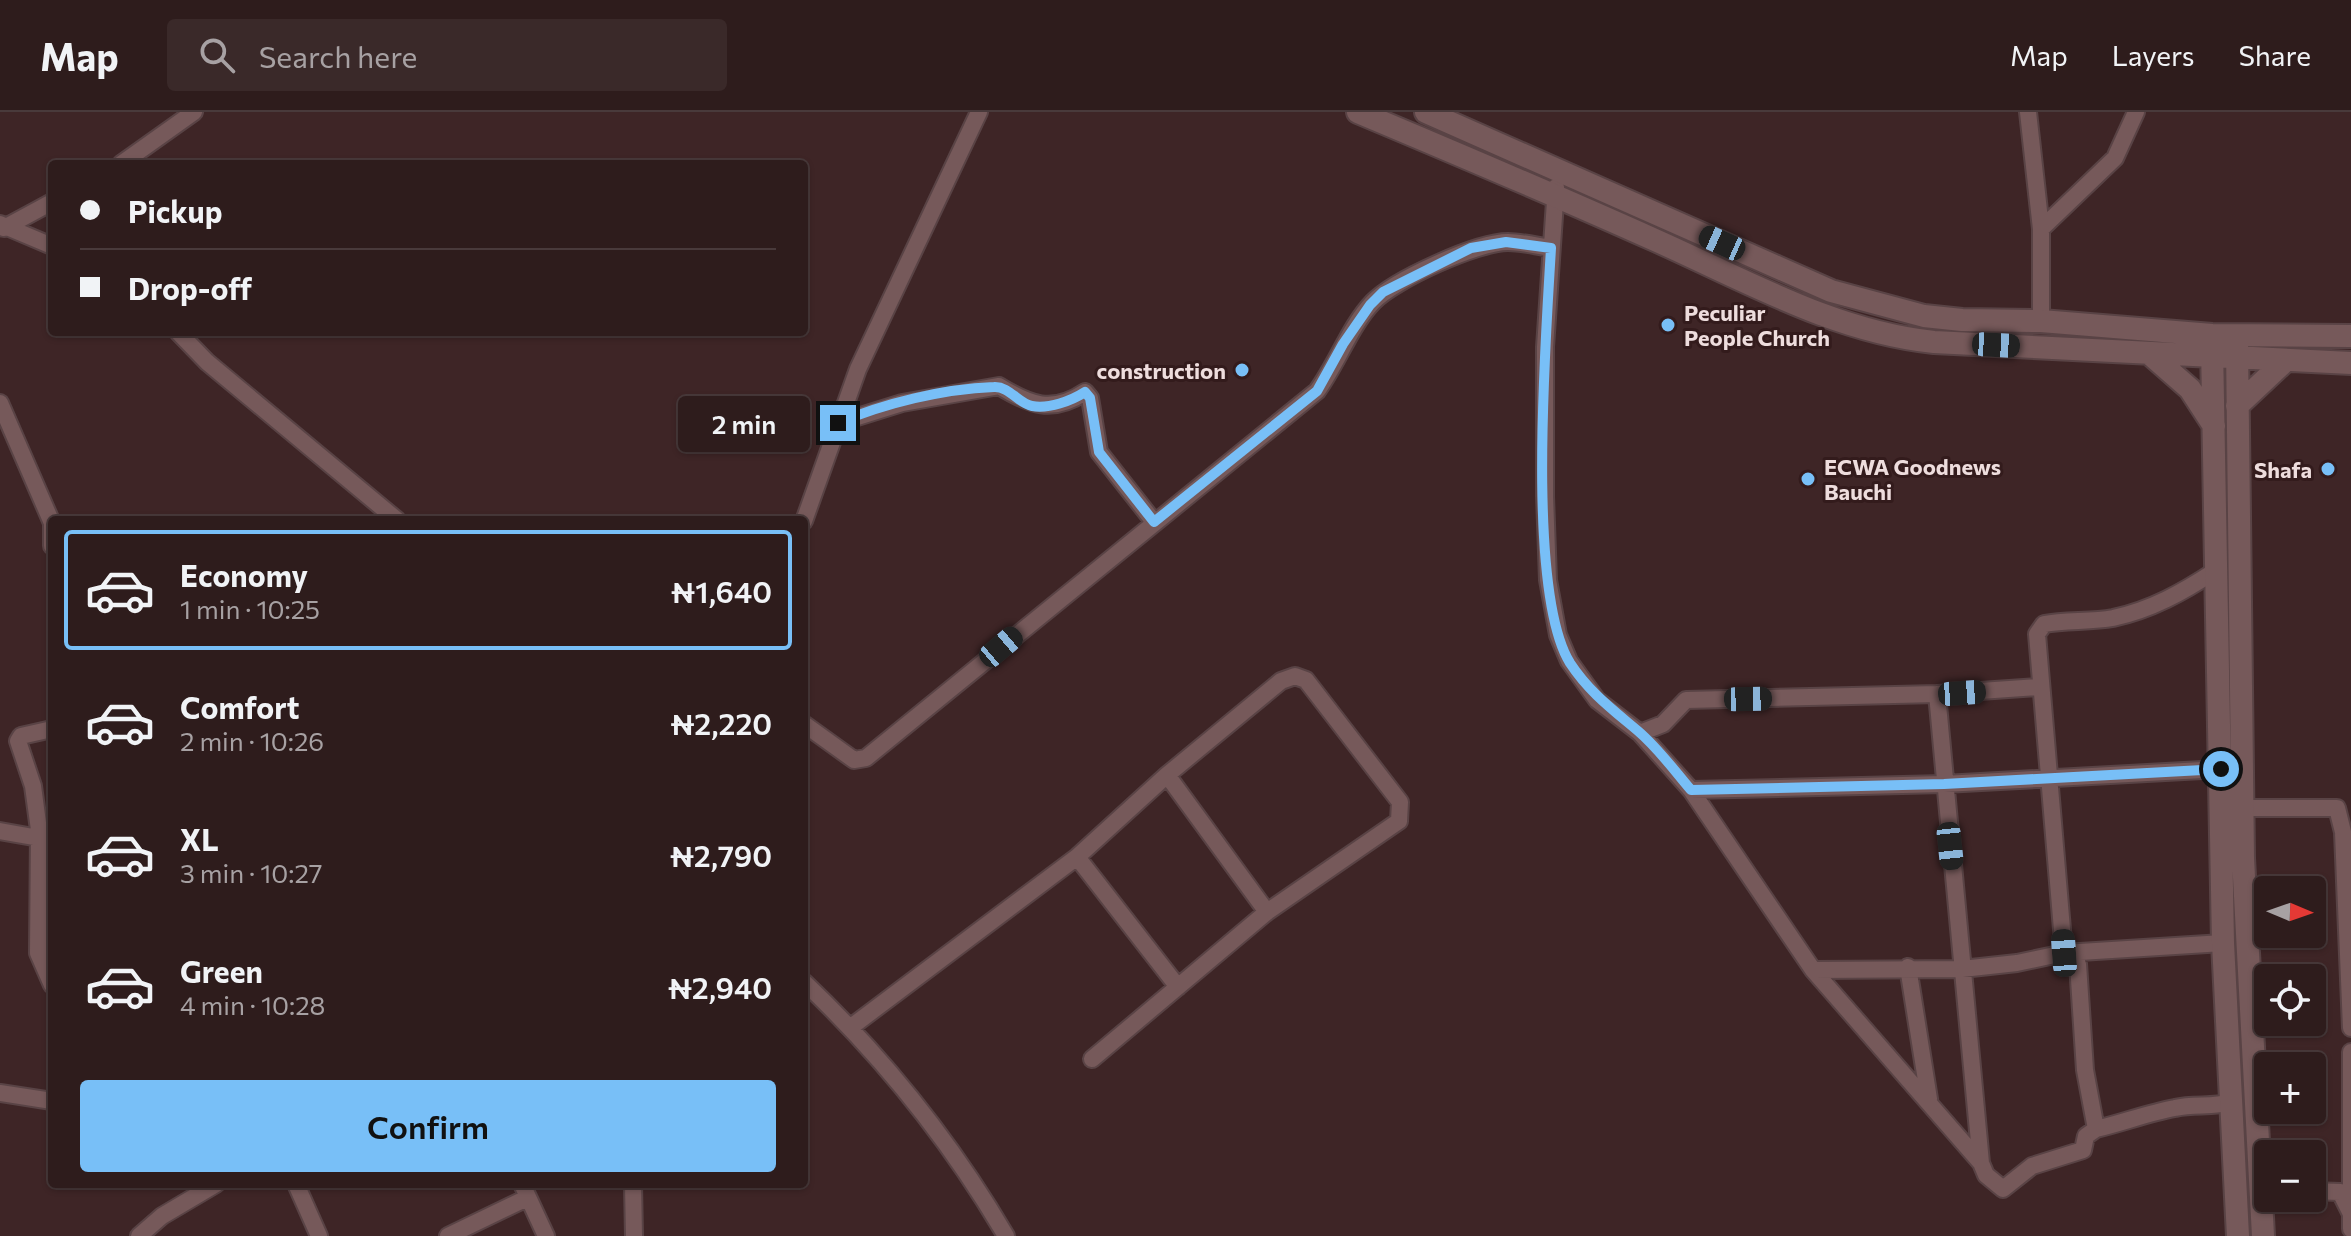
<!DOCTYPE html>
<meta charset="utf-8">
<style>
body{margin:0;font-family:Commissioner,sans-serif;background:#3a2929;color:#f1f3f6;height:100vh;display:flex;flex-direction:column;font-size:30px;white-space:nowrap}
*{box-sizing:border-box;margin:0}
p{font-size:26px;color:#a7a1a3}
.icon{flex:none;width:44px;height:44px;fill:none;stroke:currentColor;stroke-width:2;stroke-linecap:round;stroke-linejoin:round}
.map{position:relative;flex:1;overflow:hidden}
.panel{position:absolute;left:48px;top:404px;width:760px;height:672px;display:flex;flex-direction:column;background:#2e1c1c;border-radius:8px;box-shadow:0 2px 6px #0004,0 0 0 2px #493a3b}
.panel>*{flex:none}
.hud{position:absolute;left:48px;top:48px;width:760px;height:176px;border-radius:8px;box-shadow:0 2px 6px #0004,0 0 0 2px #493a3b;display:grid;align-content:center;height:176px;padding:0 32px;background:#2e1c1c}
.needle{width:52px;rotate:92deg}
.controls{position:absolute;left:2254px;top:764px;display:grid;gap:16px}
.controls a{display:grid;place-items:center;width:72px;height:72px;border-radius:8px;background:#2e1c1c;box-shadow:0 2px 6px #0004,0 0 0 2px #493a3b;font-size:40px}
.end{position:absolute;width:36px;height:36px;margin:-18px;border:10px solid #78bff7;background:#111;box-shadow:0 0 0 4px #111}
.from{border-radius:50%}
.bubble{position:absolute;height:56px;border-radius:8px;background:#2e1c1c;box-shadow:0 2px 6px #0004,0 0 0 2px #493a3b;font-size:26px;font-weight:600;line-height:56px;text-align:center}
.car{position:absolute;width:24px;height:48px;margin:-24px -12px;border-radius:10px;box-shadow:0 0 6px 2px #0007;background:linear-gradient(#222 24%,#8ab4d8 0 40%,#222 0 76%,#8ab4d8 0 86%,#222 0)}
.hud b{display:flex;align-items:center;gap:28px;height:76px;font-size:30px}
.hud b+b{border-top:2px solid #493a3b}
.hud i{width:20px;height:20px;background:#f1f3f6}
ul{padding:14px 0 0;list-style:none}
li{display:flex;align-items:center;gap:24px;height:120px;margin:0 16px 12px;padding:0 16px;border:4px solid transparent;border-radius:8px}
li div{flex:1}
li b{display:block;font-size:30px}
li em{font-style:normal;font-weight:600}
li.on{border-color:#78bff7}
li>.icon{width:72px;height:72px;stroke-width:1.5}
.primary-button{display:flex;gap:16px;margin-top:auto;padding:16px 32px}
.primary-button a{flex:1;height:92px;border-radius:8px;background:#78bff7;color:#111;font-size:32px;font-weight:600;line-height:92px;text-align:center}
header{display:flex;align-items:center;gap:48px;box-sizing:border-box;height:112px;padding:0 40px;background:#2e1c1c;border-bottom:2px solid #493a3b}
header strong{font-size:38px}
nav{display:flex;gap:44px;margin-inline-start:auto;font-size:28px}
.search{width:560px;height:72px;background:#3a2929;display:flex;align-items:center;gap:20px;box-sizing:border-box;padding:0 28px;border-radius:8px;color:#a7a1a3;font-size:30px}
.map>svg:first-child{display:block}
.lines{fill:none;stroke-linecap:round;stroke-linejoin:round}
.street-casing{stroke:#594345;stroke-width:20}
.secondary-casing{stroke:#594345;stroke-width:26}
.street{stroke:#76595a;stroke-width:16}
.secondary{stroke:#76595a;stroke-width:22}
.route{stroke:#78bff7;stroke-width:10}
.poi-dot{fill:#78bff7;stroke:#331b1c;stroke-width:3}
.labels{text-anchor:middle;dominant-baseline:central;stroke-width:6;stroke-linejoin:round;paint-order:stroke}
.poi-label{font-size:22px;font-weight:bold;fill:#edd;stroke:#331b1c;text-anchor:start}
</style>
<header>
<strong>Map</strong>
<div class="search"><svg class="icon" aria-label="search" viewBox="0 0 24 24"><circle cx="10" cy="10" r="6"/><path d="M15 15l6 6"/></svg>Search here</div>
<nav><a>Map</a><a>Layers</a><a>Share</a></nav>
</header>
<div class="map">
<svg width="2351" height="1124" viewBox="0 0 2351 1124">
<rect width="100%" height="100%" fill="#3e2526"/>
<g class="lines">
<g class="street-casing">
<path id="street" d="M2028,0L2041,117V209
M121,52L194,0
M1556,75L1545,235V384L1548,468L1558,523L1569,549L1597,588L1640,621L1691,678L1813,858L1981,1051L1986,1063L2003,1077L2032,1054L2083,1038L2086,1024L2096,1017C2122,1011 2148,1001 2175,996C2194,991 2213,996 2230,990
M0,112L52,134
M4,116L52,90
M2041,117L2115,46L2136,0
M178,220L207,250L397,408
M0,291L52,411
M838,311L902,291L999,274C1030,293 1052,302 1085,280L1090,286L1099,340L1154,410
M804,409L858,257L979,0
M52,413V434
M1937,582L1981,1051
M804,612L854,648L866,646L1317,279C1337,252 1350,214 1373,190C1394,168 1477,130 1508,130C1522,130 1537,134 1551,136
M52,617L21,624L18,629L33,674L39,718L38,841L52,873
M1640,621L1663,612L1686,588L1937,582L2039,575
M1167,663L1267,800
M1691,678L1944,672L2221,657
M2243,696H2337L2343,720L2351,916
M0,719L39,726
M1077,745L1178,875
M1908,855L1929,987
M1813,858L1962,857L2017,851L2064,841L2223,831
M804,870C883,945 951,1030 1006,1124
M851,915L1077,745L1167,663L1281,569L1295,564L1306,568L1400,690L1399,709L1267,800L1092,947
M2351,940V1117
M0,981L52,989
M2096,1017L2085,958L2078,852L2064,841L2037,522L2044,512C2066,508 2091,510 2113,506C2151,498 2183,480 2215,459
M296,1072L319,1124
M522,1072L546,1124
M633,1072L634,1124
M2312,1079L2340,1080L2350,1100
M139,1124L162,1104L216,1072
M448,1124L527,1086"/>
</g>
<g class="secondary-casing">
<path id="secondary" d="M1358,0C1458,42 1557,84 1655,128C1745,168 1835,220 1934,230L2351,251
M1426,0L1831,179L1924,204L1962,208L2041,209L2212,223L2351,224
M2237,233L2243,746L2263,1124
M2212,234L2223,831L2238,1124
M2150,242L2190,277L2214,314
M2237,294L2285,249"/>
</g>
<use href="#street" class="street"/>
<use href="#secondary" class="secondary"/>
</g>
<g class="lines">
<path class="route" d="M838,311C885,291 943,277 994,275C1009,274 1019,292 1032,294C1049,297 1071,289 1085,280L1090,286L1099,340L1154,410L1317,279L1343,232L1370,193L1383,180L1471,136L1506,130L1551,136C1546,225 1526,480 1570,551C1589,580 1612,597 1638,619C1658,636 1674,658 1691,678L1944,672L2221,657"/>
</g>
<g class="poi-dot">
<circle cx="1668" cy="213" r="8"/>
<circle cx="1242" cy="258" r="8"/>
<circle cx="2328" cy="357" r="8"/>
<circle cx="1808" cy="367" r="8"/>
</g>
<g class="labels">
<g class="poi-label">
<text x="1684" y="200">Peculiar<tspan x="1684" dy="25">People Church</tspan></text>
<text x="1226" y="258" text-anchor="end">construction</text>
<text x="1824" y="354">ECWA Goodnews<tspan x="1824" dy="25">Bauchi</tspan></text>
<text x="2312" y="357" text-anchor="end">Shafa</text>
</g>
</g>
</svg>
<div class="controls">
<a><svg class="needle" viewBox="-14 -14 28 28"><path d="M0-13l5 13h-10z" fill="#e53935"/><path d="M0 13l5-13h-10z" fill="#a7a1a3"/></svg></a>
<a><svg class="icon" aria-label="locate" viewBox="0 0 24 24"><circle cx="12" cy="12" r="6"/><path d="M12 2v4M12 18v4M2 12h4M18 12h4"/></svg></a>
<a>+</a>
<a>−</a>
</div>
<i class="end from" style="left:2221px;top:657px"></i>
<i class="end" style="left:838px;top:311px"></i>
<div class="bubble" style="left:678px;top:284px;width:132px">2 min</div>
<i class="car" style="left:1722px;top:131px;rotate:294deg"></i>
<i class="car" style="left:1996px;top:233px;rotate:93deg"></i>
<i class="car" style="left:1001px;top:535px;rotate:50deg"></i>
<i class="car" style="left:1962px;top:581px;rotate:86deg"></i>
<i class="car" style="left:1748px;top:587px;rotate:89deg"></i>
<i class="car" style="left:1950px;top:734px;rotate:174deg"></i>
<i class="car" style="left:2064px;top:841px;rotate:356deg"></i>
<div class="hud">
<b><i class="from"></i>Pickup</b>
<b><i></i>Drop-off</b>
</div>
<section class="panel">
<ul>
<li class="on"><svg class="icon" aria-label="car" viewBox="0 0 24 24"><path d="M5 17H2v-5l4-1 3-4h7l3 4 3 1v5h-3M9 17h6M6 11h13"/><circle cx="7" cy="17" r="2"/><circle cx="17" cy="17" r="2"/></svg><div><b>Economy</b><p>1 min · 10:25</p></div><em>₦1,640</em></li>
<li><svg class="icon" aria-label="car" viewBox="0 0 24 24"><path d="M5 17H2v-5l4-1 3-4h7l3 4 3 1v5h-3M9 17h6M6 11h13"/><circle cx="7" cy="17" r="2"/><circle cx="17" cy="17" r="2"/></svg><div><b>Comfort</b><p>2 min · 10:26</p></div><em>₦2,220</em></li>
<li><svg class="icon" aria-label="car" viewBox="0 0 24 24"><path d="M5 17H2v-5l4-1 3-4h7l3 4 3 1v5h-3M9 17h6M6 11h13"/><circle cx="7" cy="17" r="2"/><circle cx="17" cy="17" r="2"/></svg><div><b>XL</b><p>3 min · 10:27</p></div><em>₦2,790</em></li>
<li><svg class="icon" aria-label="car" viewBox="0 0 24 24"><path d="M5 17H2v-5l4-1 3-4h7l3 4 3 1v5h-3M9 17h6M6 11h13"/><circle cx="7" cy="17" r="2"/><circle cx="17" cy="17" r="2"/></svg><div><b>Green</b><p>4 min · 10:28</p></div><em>₦2,940</em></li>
</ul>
<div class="primary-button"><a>Confirm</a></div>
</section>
</div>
